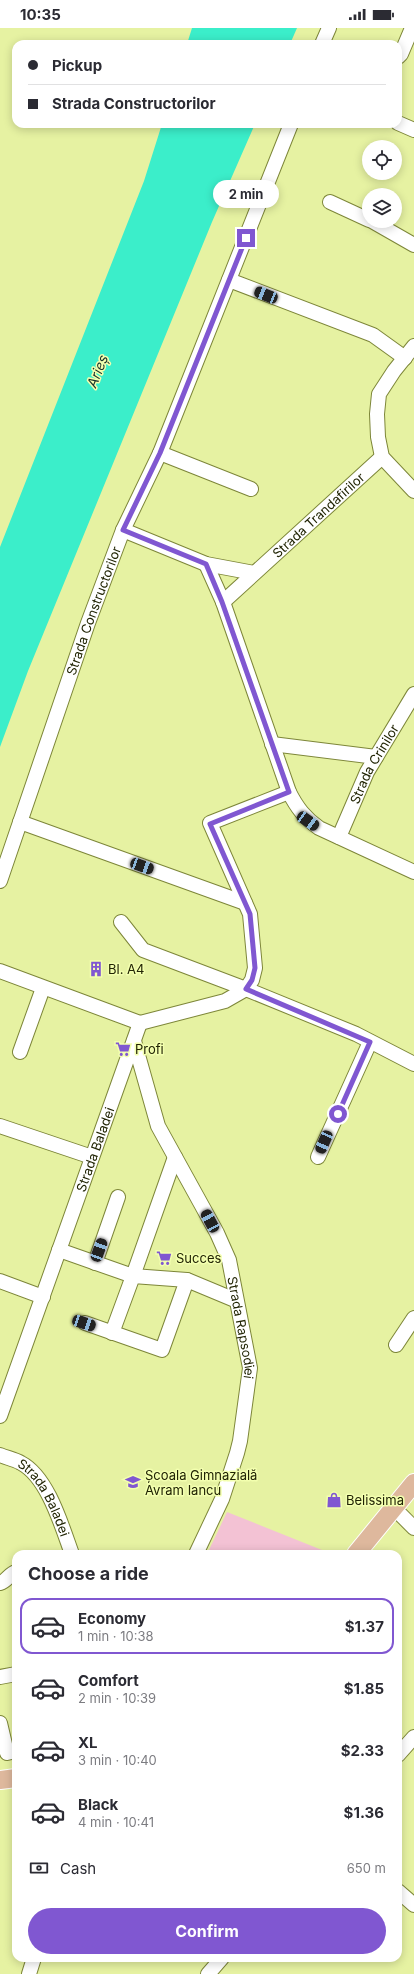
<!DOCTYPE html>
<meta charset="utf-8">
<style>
body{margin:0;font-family:Inter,sans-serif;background:#f7f7f7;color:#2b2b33;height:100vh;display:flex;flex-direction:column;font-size:15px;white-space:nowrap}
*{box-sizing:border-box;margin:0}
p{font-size:13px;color:#7c7c81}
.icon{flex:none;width:22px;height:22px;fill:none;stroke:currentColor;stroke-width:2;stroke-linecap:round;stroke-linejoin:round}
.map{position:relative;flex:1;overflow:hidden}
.drawer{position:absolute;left:12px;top:1522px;width:390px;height:412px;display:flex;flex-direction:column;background:#fff;border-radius:12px;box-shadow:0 2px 10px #0003}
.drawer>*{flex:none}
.hud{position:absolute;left:12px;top:12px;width:390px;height:88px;border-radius:12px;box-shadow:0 2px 10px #0003;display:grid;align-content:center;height:88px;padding:0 16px;background:#fff}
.buttons{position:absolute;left:362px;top:112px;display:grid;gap:8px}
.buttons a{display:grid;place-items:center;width:40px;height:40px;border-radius:50%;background:#fff;box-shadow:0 2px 10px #0003;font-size:20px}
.end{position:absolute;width:18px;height:18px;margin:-9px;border:5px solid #8057d1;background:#fff;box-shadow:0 0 0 2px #fff}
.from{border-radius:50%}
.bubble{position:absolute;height:28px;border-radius:14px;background:#fff;box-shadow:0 2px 10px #0003;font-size:13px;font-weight:700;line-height:28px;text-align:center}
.car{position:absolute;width:12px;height:24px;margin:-12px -6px;border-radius:5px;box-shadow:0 0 3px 1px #0007;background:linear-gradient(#222 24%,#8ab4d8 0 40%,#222 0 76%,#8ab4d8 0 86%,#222 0)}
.hud b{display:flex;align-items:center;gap:14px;height:38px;font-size:15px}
.hud b+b{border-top:1px solid #e1e1e2}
.hud i{width:10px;height:10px;background:#2b2b33}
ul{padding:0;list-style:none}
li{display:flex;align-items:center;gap:12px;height:56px;margin:0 8px 6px;padding:0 8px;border:2px solid transparent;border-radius:12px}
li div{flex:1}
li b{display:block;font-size:15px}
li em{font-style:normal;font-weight:700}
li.current{border-color:#8057d1}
li>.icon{width:36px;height:36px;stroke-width:1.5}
h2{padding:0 16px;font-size:18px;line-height:48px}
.pay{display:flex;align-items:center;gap:10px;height:44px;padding:0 16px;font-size:15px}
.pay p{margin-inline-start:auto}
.button{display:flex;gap:8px;margin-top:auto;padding:8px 16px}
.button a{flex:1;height:46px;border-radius:24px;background:#8057d1;color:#fff;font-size:16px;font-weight:700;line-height:46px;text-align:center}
.status{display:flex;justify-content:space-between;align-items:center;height:28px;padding:0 20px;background:#fff;direction:ltr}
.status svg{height:11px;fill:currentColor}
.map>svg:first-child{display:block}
.green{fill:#f3c2d4}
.water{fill:#3beeca}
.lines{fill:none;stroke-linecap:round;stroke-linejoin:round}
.minor-casing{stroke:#7d8639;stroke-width:16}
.major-casing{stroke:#fff;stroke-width:20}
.minor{stroke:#fff;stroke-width:14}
.major{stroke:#deb89d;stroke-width:18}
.route{stroke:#8057d1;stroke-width:5}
.labels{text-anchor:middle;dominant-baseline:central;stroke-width:3;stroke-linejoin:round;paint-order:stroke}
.street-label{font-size:13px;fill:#212404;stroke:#f3ffaf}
.poi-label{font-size:13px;fill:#212404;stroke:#f3ffaf;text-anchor:start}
.water-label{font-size:14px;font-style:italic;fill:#17322b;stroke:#f3ffaf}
</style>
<div class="status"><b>10:35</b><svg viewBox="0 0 49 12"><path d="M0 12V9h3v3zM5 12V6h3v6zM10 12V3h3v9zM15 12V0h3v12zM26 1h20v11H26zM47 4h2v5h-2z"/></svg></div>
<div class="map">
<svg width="414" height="1946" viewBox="0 0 414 1946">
<rect width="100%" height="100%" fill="#e6f2a2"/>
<path class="green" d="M227,1484L332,1526H207Z"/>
<path class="water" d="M192,0H297L290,16H187Z
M162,96H255L212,194L28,643L0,719V519L144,153Z"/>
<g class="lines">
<g class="minor-casing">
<g id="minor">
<path d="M322,16L329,0"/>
<path d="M398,29L401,26L412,0"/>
<path d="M398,95L414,102"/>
<path d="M330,174L369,192"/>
<path d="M372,193L414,217"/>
<path d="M229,252L373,307L405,330"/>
<path d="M414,318L394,343L379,366L377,386L378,409L382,429L414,463"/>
<path d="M160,425L251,461"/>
<path d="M123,502L206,536L254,545"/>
<path d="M206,536L223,574L289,764C297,780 305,790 319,800L414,844"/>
<path id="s1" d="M223,574L382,429"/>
<path d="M272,716L376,729"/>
<path d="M20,794L245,875"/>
<path id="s2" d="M339,809L367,744L414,666"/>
<path id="s3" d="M0,853L88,595L123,502L160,425L291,96"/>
<path d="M121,894L143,922L246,961L356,1006L414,1036"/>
<path d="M0,943L140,995"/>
<path d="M140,995L225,973L246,961L252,952L255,940L250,886L210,795L289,764"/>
<path id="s4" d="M134,1013L158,1098L217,1205L229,1232L250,1340L240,1413L237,1425L222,1471L196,1526"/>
<path d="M20,1024L43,960"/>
<path d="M0,1098L92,1129"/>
<path d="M318,1129L370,1014"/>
<path d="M59,1222L133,1248L175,1129"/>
<path d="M95,1235L118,1169"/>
<path d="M0,1253L43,1269"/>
<path d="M85,1295L162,1322L187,1252"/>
<path d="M112,1305L133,1248L187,1252L235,1272"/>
<path d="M396,1317L414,1290"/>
<path id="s5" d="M0,1388L140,995"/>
<path id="s6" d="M0,1427C7,1430 14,1431 21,1435C48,1449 62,1499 72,1526"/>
<path d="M394,1480L414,1500"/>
<path d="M0,1555C7,1553 9,1546 16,1544"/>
<path d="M0,1649L16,1646"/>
<path d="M0,1695L7,1725L16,1723"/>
<path d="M398,1727L414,1709"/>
<path d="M398,1863L414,1877"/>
<path d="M29,1946L34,1930"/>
<path d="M208,1946L222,1930"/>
</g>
</g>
<g class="major-casing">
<path id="major" d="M356,1526L414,1455
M0,1752L16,1750"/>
</g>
<use href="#minor" class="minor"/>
<use href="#major" class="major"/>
</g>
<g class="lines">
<path class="route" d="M246,210L160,425L123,502L206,536L222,574L289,764L210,796L250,886L255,940L252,952L246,961L370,1014L338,1086"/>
</g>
<defs>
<g id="building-bare" transform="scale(1.2)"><path d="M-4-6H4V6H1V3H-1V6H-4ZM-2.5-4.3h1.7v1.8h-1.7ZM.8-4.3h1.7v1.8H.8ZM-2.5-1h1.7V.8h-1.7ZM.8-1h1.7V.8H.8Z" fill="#8057d1" stroke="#f3ffaf" stroke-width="2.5" paint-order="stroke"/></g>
<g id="supermarket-bare" transform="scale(1.2)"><path d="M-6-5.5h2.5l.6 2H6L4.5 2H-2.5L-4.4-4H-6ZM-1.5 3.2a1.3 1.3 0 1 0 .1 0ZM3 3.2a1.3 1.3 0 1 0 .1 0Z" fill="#8057d1" stroke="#f3ffaf" stroke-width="2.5" paint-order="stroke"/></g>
<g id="school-bare" transform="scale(1.2)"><path d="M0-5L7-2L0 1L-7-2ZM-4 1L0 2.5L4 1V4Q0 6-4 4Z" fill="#8057d1" stroke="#f3ffaf" stroke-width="2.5" paint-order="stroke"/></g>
<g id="shop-bare" transform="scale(1.2)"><path d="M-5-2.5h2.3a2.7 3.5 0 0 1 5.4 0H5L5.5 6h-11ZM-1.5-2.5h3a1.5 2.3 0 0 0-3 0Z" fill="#8057d1" stroke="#f3ffaf" stroke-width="2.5" paint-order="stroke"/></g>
</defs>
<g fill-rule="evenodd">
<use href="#building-bare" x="96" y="941"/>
<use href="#supermarket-bare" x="123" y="1021"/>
<use href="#supermarket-bare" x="164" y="1230"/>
<use href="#school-bare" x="133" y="1454"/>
<use href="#shop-bare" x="334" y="1472"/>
</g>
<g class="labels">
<g class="street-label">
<text stroke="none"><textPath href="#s1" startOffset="129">Strada Trandafirilor</textPath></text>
<text stroke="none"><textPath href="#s3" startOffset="286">Strada Constructorilor</textPath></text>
<text stroke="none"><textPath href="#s2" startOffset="81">Strada Crinilor</textPath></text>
<text stroke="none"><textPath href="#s5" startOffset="283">Strada Baladei</textPath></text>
<text stroke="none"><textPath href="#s4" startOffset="309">Strada Rapsodiei</textPath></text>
<text stroke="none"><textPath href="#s6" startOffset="65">Strada Baladei</textPath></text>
</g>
<g class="poi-label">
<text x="108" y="941">Bl. A4</text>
<text x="135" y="1021">Profi</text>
<text x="176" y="1230">Succes</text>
<text x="145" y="1447">Școala Gimnazială<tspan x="145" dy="15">Avram Iancu</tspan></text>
<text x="346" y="1472">Belissima</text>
</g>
<g class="water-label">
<text transform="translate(97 343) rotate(-68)">Arieș</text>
</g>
</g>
</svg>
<div class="buttons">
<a><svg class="icon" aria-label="locate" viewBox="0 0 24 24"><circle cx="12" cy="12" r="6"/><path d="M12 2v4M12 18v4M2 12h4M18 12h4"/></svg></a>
<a><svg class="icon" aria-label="layers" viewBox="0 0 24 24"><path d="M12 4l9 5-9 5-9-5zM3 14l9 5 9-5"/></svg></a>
</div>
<i class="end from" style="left:338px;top:1086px"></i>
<i class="end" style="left:246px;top:210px"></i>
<div class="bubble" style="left:213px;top:152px;width:66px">2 min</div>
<i class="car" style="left:266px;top:267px;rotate:292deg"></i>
<i class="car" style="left:308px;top:793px;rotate:125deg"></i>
<i class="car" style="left:142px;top:838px;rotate:110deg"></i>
<i class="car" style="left:324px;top:1114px;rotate:204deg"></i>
<i class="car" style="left:210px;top:1193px;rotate:332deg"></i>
<i class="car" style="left:99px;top:1222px;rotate:20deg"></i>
<i class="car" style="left:84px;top:1295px;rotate:109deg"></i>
<div class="hud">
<b><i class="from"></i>Pickup</b>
<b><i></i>Strada Constructorilor</b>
</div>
<section class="drawer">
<h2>Choose a ride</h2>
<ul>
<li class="current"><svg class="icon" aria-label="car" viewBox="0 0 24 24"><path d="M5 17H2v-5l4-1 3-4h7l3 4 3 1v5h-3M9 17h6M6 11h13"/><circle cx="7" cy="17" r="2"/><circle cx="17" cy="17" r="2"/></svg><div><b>Economy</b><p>1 min · 10:38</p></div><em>$1.37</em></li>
<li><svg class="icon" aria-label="car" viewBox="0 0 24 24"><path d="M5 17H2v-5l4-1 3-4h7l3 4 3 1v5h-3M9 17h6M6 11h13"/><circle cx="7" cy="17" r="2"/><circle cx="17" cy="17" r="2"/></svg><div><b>Comfort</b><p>2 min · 10:39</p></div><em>$1.85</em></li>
<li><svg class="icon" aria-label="car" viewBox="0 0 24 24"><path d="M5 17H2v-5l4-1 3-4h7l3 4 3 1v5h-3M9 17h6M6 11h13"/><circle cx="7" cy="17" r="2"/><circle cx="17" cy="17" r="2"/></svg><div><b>XL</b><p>3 min · 10:40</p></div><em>$2.33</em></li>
<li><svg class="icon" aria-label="car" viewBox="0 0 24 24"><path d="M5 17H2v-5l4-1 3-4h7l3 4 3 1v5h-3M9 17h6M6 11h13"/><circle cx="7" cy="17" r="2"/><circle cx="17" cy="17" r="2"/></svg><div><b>Black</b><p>4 min · 10:41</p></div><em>$1.36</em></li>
</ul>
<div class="pay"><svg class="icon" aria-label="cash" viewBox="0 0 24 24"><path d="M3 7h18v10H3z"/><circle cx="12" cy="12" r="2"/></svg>Cash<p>650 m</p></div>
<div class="button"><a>Confirm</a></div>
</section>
</div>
